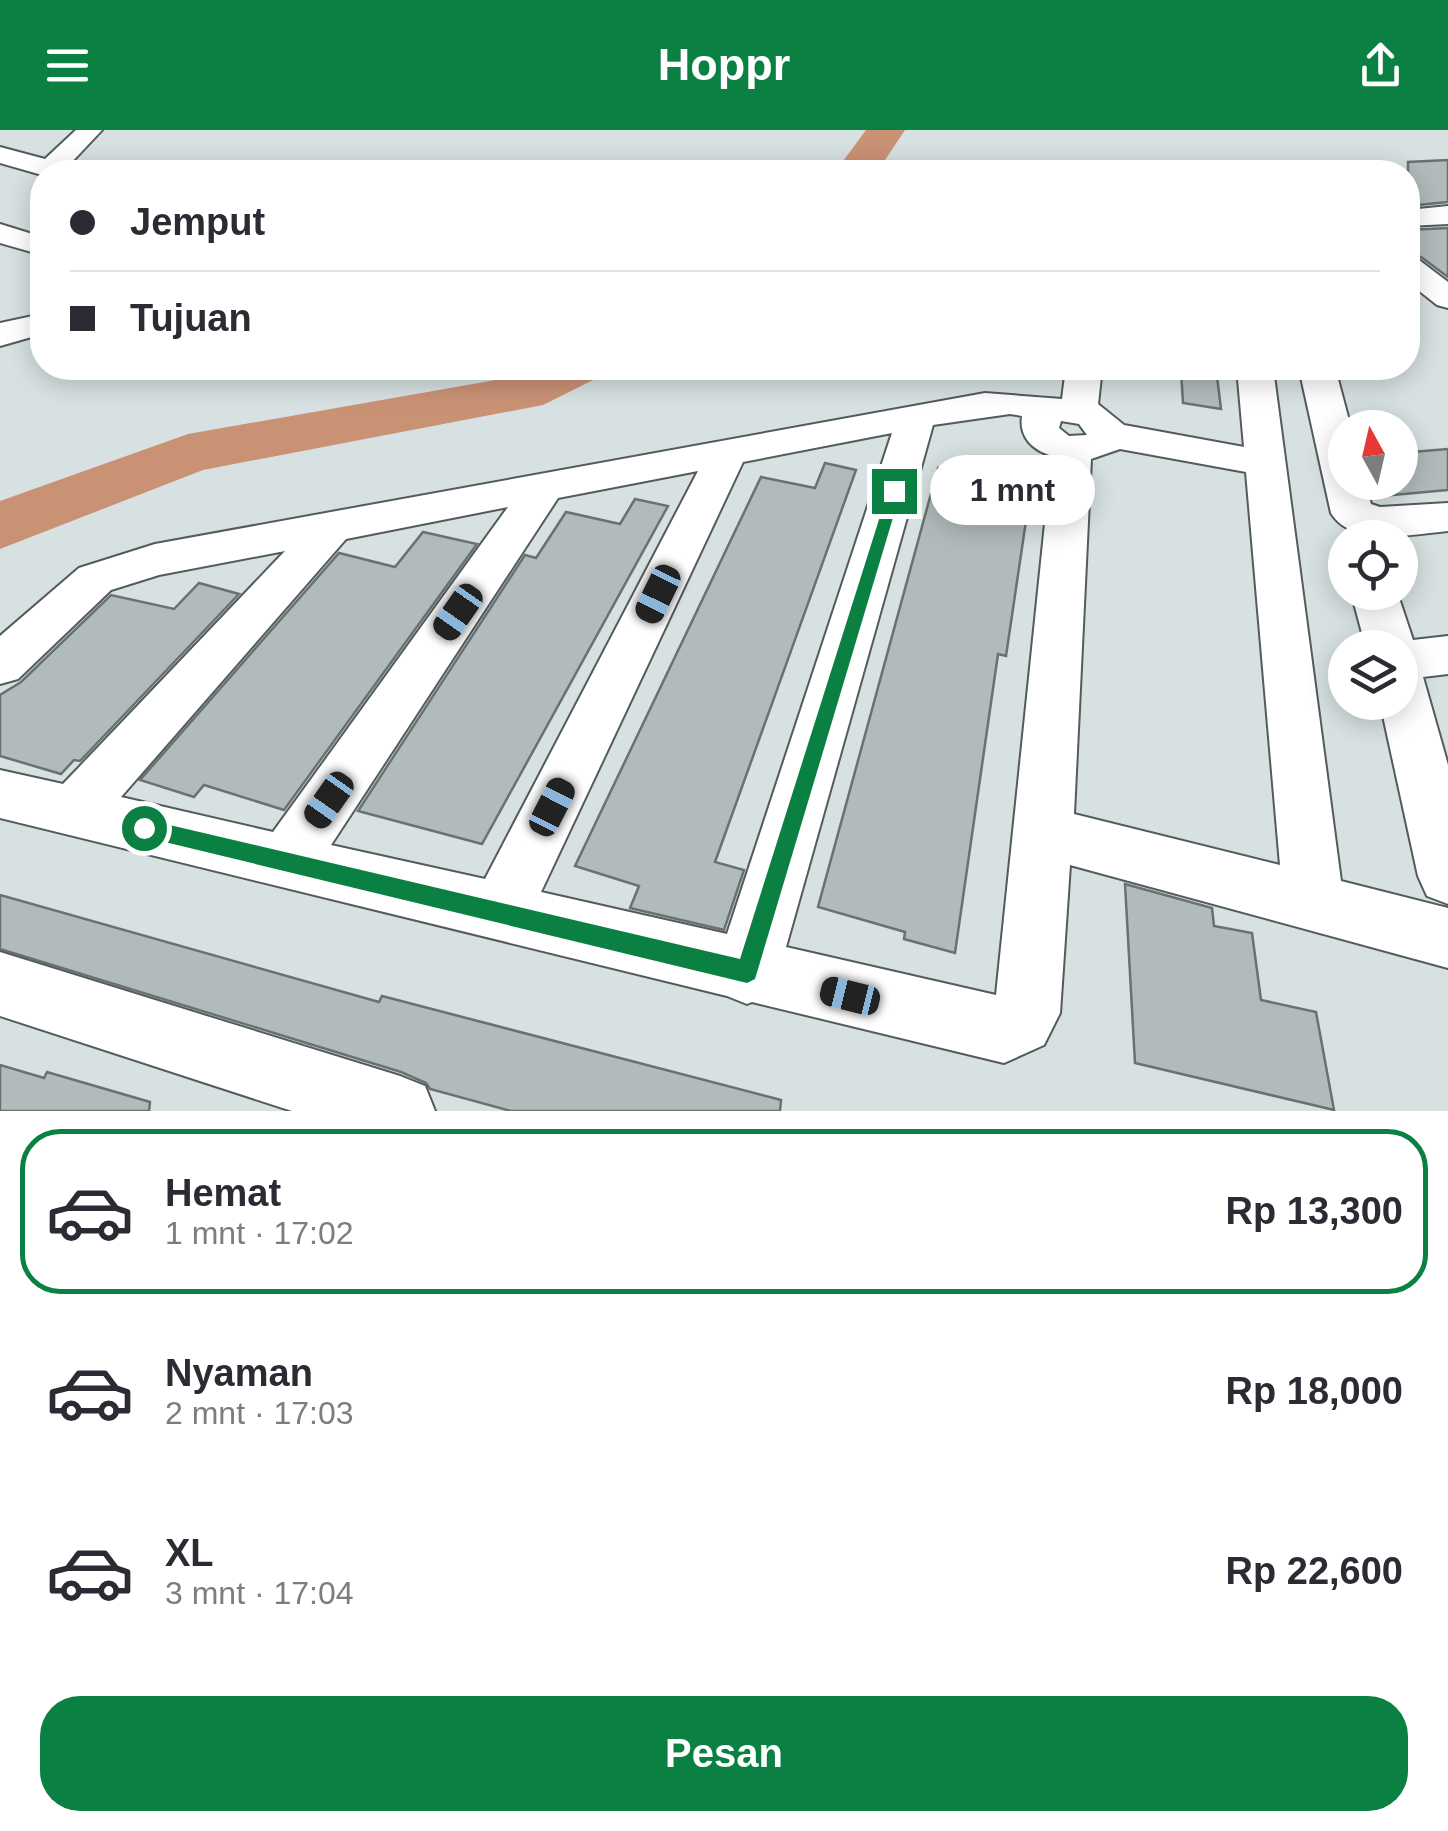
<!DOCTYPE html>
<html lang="id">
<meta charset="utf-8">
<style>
body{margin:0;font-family:Arial,sans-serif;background:#f2f2f3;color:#2b2b33;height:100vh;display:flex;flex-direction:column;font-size:38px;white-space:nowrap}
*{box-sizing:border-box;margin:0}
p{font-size:32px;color:#7c7c81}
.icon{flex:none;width:55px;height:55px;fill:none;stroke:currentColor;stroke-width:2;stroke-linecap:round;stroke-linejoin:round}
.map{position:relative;height:981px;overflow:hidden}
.drawer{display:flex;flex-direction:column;background:#fff;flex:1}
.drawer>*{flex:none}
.banner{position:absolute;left:30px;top:30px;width:1390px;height:220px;border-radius:40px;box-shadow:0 5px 25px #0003;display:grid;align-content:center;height:220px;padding:0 40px;background:#fff}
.needle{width:65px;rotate:352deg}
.controls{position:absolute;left:1328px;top:280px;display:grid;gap:20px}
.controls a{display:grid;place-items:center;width:90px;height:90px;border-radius:50%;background:#fff;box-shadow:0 5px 25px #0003;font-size:50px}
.end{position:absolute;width:45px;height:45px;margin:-22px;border:12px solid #0b8043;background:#fff;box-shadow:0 0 0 5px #fff}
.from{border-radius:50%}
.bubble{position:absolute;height:70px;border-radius:35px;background:#fff;box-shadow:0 5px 25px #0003;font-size:32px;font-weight:600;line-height:70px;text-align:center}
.car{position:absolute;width:30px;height:60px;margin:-30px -15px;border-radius:12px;box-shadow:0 0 8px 2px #0007;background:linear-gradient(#222 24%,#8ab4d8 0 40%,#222 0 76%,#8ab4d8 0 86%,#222 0)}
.banner b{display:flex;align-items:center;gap:35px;height:95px;font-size:38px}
.banner b+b{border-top:2px solid #e1e1e2}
.banner i{width:25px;height:25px;background:#2b2b33}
ul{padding:18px 0 0;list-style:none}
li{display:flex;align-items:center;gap:30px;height:165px;margin:0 20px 15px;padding:0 20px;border:5px solid transparent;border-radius:40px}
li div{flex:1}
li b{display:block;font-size:38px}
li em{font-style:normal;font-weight:600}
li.current{border-color:#0b8043}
li>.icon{width:90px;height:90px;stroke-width:1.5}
.button{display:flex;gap:20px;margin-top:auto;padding:20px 40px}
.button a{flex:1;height:115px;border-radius:40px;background:#0b8043;color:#fff;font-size:40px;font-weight:600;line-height:115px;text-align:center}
header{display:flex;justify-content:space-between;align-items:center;height:130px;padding:0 40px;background:#0b8043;color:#fff;font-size:45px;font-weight:600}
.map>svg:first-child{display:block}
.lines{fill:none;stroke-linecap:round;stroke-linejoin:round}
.river{fill:#ca9275;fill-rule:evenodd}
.building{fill:#b2bbbc;stroke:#697173;stroke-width:2.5}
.minor-casing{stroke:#535b5c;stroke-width:4}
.minor{fill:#fff;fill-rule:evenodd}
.route{fill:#0b8043}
</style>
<header><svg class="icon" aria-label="menu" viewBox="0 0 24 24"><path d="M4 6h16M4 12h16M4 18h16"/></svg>Hoppr<svg class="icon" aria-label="share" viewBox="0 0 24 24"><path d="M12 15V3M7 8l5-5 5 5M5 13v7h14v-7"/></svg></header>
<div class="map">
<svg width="1448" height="981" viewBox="0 0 1448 981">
<rect width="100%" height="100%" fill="#d7e1e2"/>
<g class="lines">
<path class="river" d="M866,0H905L877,42H835Z
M529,238H601L593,250L543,275L203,340L0,419V371L188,304L507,248Z"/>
</g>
<path class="building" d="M1448,30V72L1408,76V32Z
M1448,98V147L1421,127L1408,125V100Z
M1181,241L1217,246L1221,279L1183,273Z
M1448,319V360L1382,366L1370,352H1400V323Z
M825,333L856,340L715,732L744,740L724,800L630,778L639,756L575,736L761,347L815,358Z
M938,338L1031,357L1006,526L998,524L955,823L904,809L905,802L818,777Z
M635,369L668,376L482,714L358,681L525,425L536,428L566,382L620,394Z
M423,402L477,414L284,680L204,655L194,667L140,650L339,423L395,437Z
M199,453L239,464L80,631L74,630L61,644L0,626V565L21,552L111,465L174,479Z
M1125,754L1212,778L1214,796L1252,803L1261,870L1316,882L1334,980L1135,933Z
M0,765L379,872L382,866L781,970L780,981H511L430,959L426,953L401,942L0,819Z
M0,935L44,948L47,942L150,972L149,981H0Z"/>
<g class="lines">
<g class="minor-casing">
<path id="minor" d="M76,0H102L69,35L76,42L42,45L0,33V17L45,29Z
M1448,76V94L1408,96V80Z
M0,94L42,107V125L0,113Z
M1408,128L1419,130L1448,152V178L1437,175L1408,152Z
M42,184V204L0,216V193Z
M1066,238H1102L1098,274L1124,295L1244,317L1237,238H1273L1341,751L1448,778V838L1070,735L1060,883L1044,915L1004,933L752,872L747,874L727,866L0,688V640L63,654L285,421L159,445L111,460L18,549L0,554V506L79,438L155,414L985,263L1062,269ZM1010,284L1022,286C1019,307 1032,320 1052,326L996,865L786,817L933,295ZM1061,291L1079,294L1087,305L1069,306L1059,298ZM892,303L727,804L541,762L743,332ZM1120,319L1246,342L1280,735L1074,684L1091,329ZM698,341L485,749L331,715L558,368ZM508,377L273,702L121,667L346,409Z
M1299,238H1335L1351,298H1345V352H1365L1371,374L1380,377L1448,373V401C1414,404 1352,418 1331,383Z
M1351,462H1397L1413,510L1448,506V544L1423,547L1448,635V774L1427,766L1418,746L1380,572H1400V518H1366Z
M0,822L400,946L425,956L435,981H292L0,886Z"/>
</g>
<use href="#minor" class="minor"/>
</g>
<path class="route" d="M889,358L901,361L755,849L747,853L144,707L135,698L144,689L740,829Z"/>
</svg>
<div class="controls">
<a><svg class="needle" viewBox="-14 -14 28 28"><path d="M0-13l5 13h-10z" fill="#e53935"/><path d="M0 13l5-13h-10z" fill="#7c7c81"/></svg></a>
<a><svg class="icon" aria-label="locate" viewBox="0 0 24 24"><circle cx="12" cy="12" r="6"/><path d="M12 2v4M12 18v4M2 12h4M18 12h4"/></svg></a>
<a><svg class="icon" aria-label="layers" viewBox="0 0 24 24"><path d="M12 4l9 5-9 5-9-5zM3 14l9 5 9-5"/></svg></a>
</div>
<i class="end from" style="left:144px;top:698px"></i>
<i class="end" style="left:894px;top:361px"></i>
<div class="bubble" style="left:930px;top:325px;width:165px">1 mnt</div>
<i class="car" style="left:658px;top:464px;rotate:206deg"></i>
<i class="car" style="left:458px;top:482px;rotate:215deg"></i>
<i class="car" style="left:329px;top:670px;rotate:215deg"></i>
<i class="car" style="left:552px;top:677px;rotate:27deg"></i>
<i class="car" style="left:850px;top:866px;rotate:284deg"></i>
<div class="banner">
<b><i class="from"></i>Jemput</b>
<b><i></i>Tujuan</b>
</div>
</div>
<section class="drawer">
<ul>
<li class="current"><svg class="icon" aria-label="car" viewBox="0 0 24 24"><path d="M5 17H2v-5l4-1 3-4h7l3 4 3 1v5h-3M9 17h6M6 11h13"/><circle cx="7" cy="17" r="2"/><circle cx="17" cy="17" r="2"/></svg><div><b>Hemat</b><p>1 mnt · 17:02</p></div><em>Rp 13,300</em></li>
<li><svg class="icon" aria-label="car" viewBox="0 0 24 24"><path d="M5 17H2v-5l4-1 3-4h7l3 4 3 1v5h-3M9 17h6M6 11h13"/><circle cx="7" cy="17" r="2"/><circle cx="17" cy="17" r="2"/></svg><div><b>Nyaman</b><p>2 mnt · 17:03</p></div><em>Rp 18,000</em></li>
<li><svg class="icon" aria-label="car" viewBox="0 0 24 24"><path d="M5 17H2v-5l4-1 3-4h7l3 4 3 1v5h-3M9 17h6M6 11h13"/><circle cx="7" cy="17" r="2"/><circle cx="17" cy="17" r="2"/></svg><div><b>XL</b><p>3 mnt · 17:04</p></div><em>Rp 22,600</em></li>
</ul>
<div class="button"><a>Pesan</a></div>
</section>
